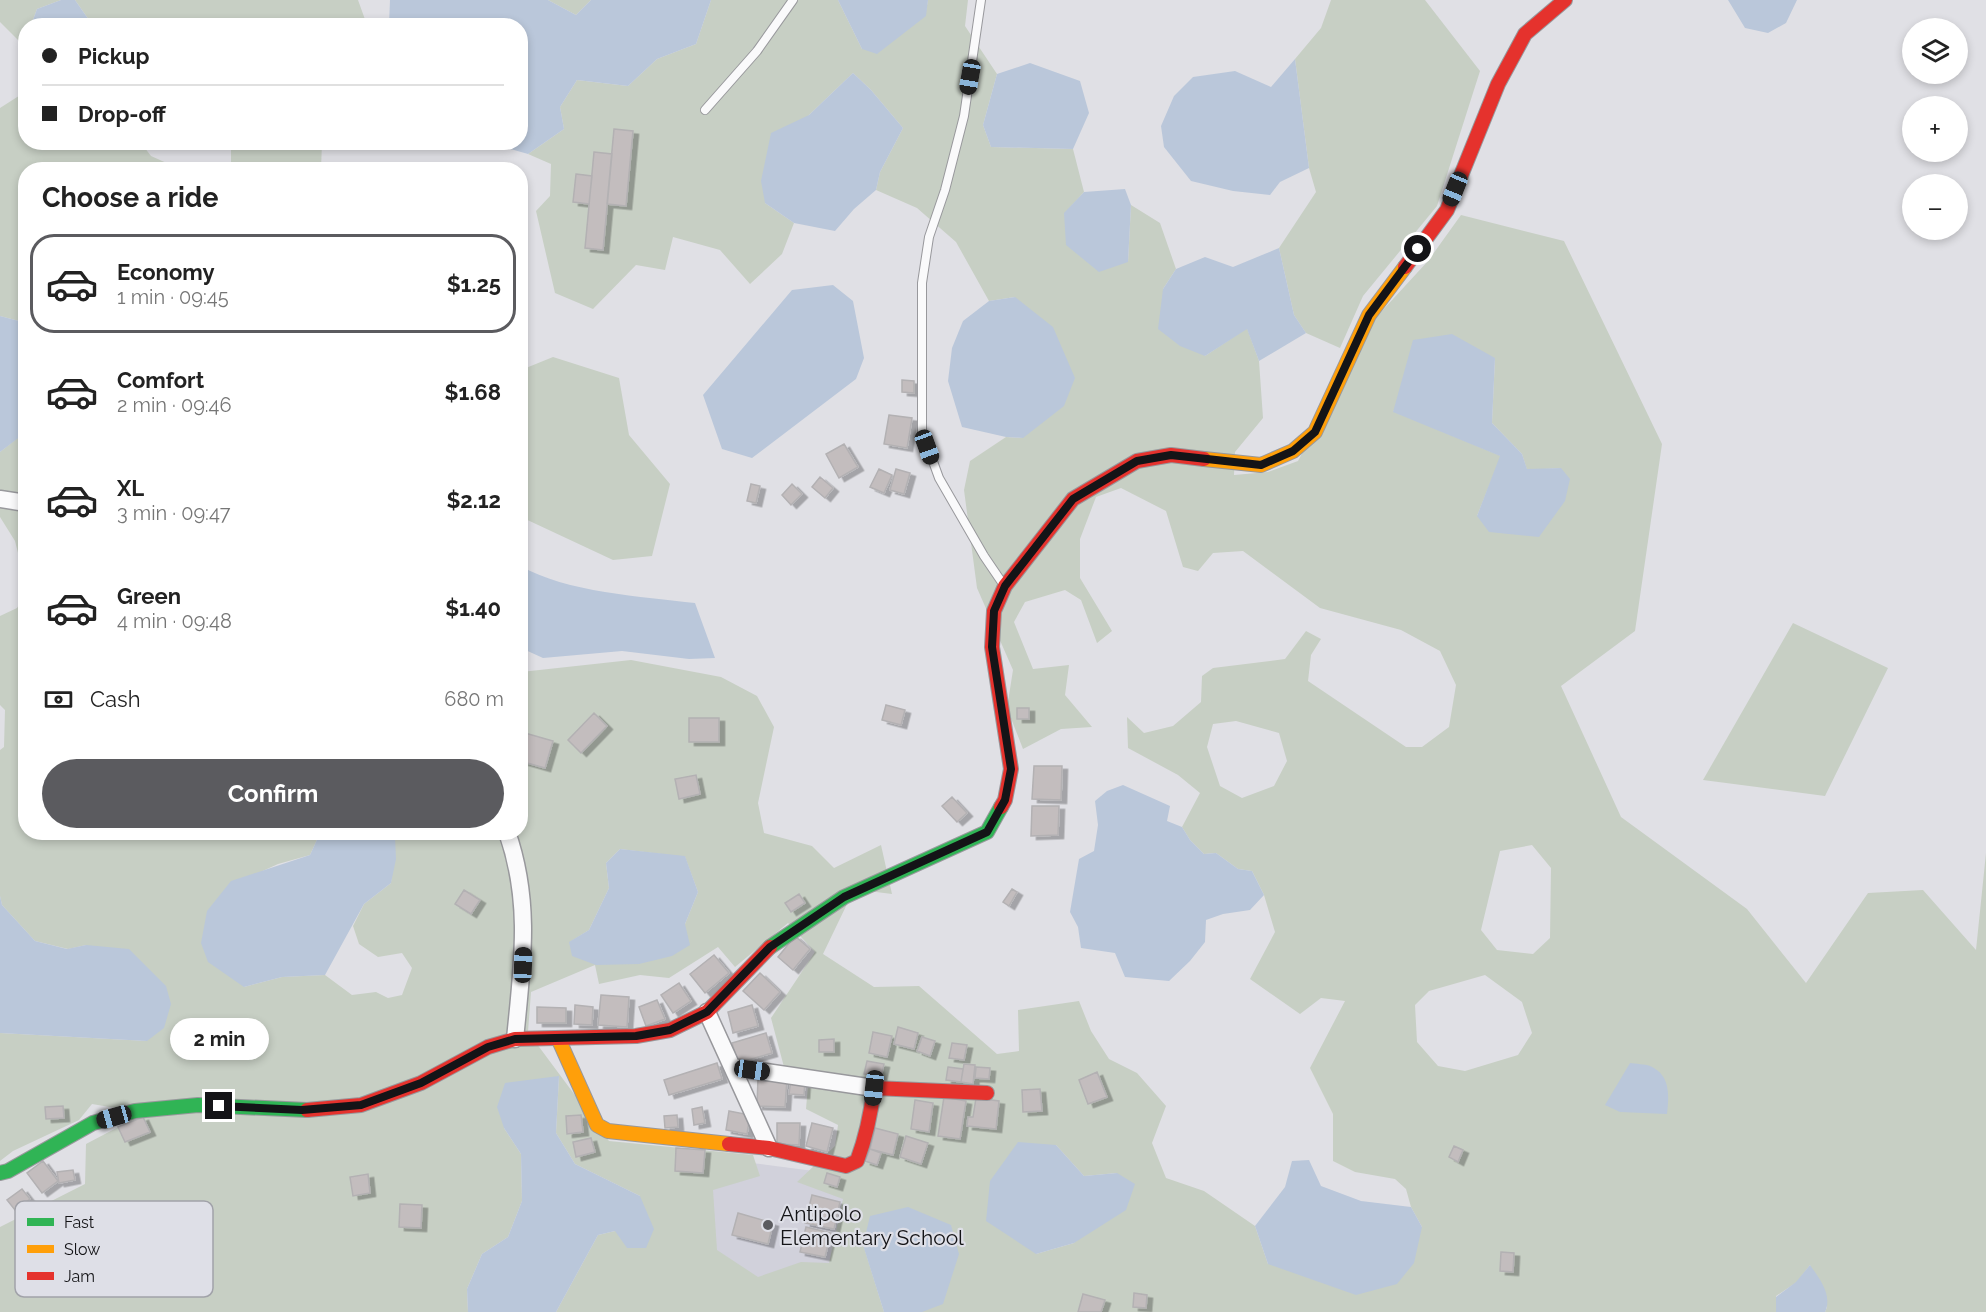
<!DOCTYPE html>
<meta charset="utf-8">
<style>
body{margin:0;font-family:Raleway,sans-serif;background:#f6f6f6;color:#222;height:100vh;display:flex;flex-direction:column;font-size:22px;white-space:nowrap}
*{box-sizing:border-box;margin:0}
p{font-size:20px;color:#767676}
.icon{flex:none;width:33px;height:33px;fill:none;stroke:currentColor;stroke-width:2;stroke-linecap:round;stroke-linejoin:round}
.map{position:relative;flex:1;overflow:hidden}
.sheet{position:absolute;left:18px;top:162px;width:510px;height:678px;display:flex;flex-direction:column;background:#fff;border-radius:24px;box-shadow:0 3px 9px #0003}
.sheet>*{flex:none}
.banner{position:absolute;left:18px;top:18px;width:510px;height:132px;border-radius:24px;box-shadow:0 3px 9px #0003;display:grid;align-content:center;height:132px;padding:0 24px;background:#fff}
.controls{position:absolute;left:1902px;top:18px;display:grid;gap:12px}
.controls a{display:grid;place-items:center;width:66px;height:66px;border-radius:50%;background:#fff;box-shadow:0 3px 9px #0003;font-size:30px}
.end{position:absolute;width:27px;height:27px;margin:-14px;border:8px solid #141417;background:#fff;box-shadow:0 0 0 3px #fff}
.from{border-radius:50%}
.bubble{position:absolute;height:42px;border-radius:21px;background:#fff;box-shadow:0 3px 9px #0003;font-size:20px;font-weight:700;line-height:42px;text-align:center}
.car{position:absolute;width:18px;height:36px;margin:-18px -9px;border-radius:8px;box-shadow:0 0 4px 2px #0007;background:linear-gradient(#222 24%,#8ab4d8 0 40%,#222 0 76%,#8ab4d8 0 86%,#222 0)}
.banner b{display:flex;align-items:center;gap:21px;height:57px;font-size:22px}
.banner b+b{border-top:2px solid #e0e0e0}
.banner i{width:15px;height:15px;background:#222}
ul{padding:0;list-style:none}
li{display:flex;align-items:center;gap:18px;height:99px;margin:0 12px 9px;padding:0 12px;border:3px solid transparent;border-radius:24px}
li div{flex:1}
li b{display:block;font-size:22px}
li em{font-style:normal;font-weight:700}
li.on{border-color:#5b5b5f}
li>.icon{width:54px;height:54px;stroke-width:1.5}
h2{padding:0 24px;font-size:27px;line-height:72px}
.pay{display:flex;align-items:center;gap:15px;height:66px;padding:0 24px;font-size:22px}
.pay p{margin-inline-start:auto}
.cta{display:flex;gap:12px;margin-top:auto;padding:12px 24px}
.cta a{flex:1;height:69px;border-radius:36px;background:#5b5b5f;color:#fff;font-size:24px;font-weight:700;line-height:69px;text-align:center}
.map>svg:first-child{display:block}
.built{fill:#d1d1db}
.green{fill:#c7cfc4;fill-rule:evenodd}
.water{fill:#bac7da}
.building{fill:#c3bdbe;stroke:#b3b1b3;stroke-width:1.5;filter:url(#shadow)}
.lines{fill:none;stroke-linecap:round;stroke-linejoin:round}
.lane-casing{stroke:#98989c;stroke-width:10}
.street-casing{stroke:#98989c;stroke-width:19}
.fast-casing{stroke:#98989c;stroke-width:16}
.slow-casing{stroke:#98989c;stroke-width:16}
.jam-casing{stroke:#98989c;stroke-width:16}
.lane{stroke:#fafafb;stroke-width:8}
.street{stroke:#fafafb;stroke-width:16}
.fast{stroke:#30b455;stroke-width:14}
.slow{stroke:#ff9f0a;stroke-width:14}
.jam{stroke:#e5322d;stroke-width:14}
.route{stroke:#141417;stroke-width:8}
.poi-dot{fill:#5b5b5f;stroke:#dedfe7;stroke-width:2}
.labels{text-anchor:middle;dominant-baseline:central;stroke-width:4.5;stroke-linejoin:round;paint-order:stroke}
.poi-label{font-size:21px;fill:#141417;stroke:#dedfe7;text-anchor:start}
.key{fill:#dedfe7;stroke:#a1a2a9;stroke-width:1.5}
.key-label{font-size:16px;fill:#141417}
</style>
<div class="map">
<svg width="1986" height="1312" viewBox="0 0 1986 1312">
<defs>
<filter id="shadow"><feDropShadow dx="5.5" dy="3.5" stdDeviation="0" flood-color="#0004"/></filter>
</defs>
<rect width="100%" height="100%" fill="#e0e0e5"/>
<path class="built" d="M699,1156L852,1176L836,1294L684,1274Z"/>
<path class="green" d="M0,0H61L37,9L31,25L26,26L25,39L23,45L0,22Z
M75,0H358L367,25H90L89,20Z
M548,0H591L576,15Z
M711,0H838L862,49L925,16L928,0H968L965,26L997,74L983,125L991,147L1073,149L1084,192L1064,214L1128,262L1131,205L1160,223L1176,269L1163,289L1205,356L1247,328L1259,361L1263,418L1235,452L1234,475L1268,472L1298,461L1370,324L1428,261L1461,215L1564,241L1662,444L1635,631L1561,686L1621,817L1747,909L1806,983L1868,893L1923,890L1976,950L1986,853V1312H1825L1827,1307L1810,1265L1797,1282L1776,1296V1312H922L863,1244L884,1312H556L598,1235L615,1231L640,1196L575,1164L556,1133L559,1076L504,1128L521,1154L522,1201L508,1237L482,1254L467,1289L468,1312H0V1227L85,1184L86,1144L145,1113L92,1104L79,1120L13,1151L0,1161V1033L147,1041L86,945L68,949L35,941L2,905L0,896V750L4,747L5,710L0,705V616L17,608L25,595L26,832L320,833L310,855L278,864L256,874L244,987L282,977L325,975L352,995L376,992L388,998L402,995L412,968L402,953L378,957L359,944L353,926L364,904L391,883L395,836L392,833L520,832L521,672L631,660L721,677L757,696L774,727L758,803L764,833L812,846L834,868L881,845L892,894L868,891L848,902L823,954L874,987L919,986L997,1054L1019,1051L1018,1010L1079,1001L1091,1031L1109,1059L1137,1073L1166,1106L1152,1143L1166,1178L1204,1191L1255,1226L1268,1264L1422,1227L1411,1207L1406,1189L1395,1179L1355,1172L1333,1161V1114L1310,1068L1345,1001L1321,998L1300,1014L1250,979L1275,932L1264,895L1252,871L1238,869L1216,853L1204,854L1190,840L1182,827L1200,793L1178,775L1128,748L1127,717L1144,733L1173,726L1201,702L1202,676L1213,668L1285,659L1306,631L1321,639L1311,655L1308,681L1406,747H1422L1449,727L1456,685L1440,651L1401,630L1320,608L1243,551L1213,553L1198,571L1183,567L1166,511L1121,488L1096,497L1080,539V578L1112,631L1097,643L1081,600L1065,590L1025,602L1014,622L1033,669L1069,665L1065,695L1092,727L1061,729L1023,749L1007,708L1013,670L977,588L964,490L970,461L1006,437L1023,438L1015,297L989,301L956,242L917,208L876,190L880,172L903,128L871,90L853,73L809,115L765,203L794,223L782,254L750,284L720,250L673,237L665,270L636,265L593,309L555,293L536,211L550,196L551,164L528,154L564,129L560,107L577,80L628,86L657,59L696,44ZM1495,358L1492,423L1522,454L1527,470L1561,468L1477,516L1501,456L1393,411ZM1236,721L1279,733L1287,761L1274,786L1242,798L1220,786L1207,747L1213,724ZM1532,845L1551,868L1550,938L1533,954L1497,950L1481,930L1500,851ZM620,849L685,857L698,892L685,924L570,942L589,930L609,888L606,863ZM788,923L815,952L771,1018L784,1067L809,1074L806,1109L838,1125L835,1146L797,1182L843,1199L829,1263L801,1262L758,1277L717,1250L713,1190L760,1176L753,1155L609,1141L528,1032L531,992L595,965L599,984L640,975L669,978L718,947L735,967ZM1485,975L1522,1002L1532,1033L1518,1055L1465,1071L1438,1066L1417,1042L1415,1005L1429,991ZM1056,1145L1084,1176L1117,1173L1074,1243L1036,1254Z
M1331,0H1425L1480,71L1437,206L1363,296L1340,348L1306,333L1294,315L1279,248L1316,192L1309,168L1295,59L1321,28Z
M25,92L26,142L141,143L151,156L180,169L26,170L25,327L19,321L0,316V108Z
M231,143H322L321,169H231Z
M553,357L619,378L629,435L670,484L652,556L613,560L521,517V370Z
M25,432V581L15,541L0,517V452Z
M1793,623L1888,668L1825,796L1703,780Z"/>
<path class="water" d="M61,0H75L89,20L90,25H31L37,9Z
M390,0H548L576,15L591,0H711L696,44L657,59L628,86L577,80L560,107L564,129L528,154L490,143L520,142V26L389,25Z
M838,0H928L926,16L877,54L862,49Z
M1728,0H1797L1786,23L1768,33L1745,28Z
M1295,59L1309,168L1280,182L1270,195L1233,191L1191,181L1164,147L1161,126L1174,96L1193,77L1235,71L1271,87Z
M1030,63L1080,81L1089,113L1073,149L991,147L983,125L997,74Z
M853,73L871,90L903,128L880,172L876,190L854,209L835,231L794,223L765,203L761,181L771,133L809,115Z
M1125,189L1131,205L1128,262L1099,272L1066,245L1064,213L1084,192Z
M1279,248L1294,315L1306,333L1259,361L1247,329L1205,356L1180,346L1158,329L1163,289L1176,269L1205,257L1233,267Z
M833,285L853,301L864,358L856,379L752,458L722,449L703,395L792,290Z
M1015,297L1053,327L1075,378L1064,406L1023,438L1006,437L962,427L948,381L952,348L963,321L989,301Z
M0,316L19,321L25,327L26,432L0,452Z
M1452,334L1495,358L1492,423L1522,454L1527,469L1561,468L1570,479L1565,501L1539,537L1489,532L1477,516L1500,456L1393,412L1413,340Z
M521,566C565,592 643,597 695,603L715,658L689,659L622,651L543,658L521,648Z
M1123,785L1170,806L1167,821L1182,827L1190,840L1204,854L1216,853L1238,869L1252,871L1264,895L1250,910L1223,914L1206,920L1205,942L1190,961L1169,981L1125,977L1115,953L1081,948L1078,927L1070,912L1079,859L1094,851L1098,825L1095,801L1107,791Z
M392,833L395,836L396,859L391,883L364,904L325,975L282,977L244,987L208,962L201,943L207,911L231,881L310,855L320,833Z
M620,849L685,856L698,892L685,924L690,945L672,956L639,964L596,965L572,956L569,942L589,930L609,888L606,863Z
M0,896L2,905L35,941L67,949L86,945L129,949L166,986L171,1004L164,1028L147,1041L0,1033Z
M1630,1063C1636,1064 1645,1064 1650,1066C1671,1075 1669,1096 1667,1114L1620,1112L1605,1105Z
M559,1076L556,1133L575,1164L640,1196L654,1229L646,1248H627L615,1231L598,1235L556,1312H468L467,1289L482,1254L508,1237L522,1201L521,1154L504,1128L497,1107L505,1083Z
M1018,1142L1056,1145L1084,1176L1117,1173L1135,1184L1126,1210L1074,1243L1036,1254L986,1221L990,1181Z
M1309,1160L1321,1186L1361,1201L1411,1207L1422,1227L1414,1263L1397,1284L1356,1295L1268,1264L1255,1226L1285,1187L1292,1161Z
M908,1207L951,1225L959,1254L943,1304L922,1312H884L863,1245L870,1216Z
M1810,1265C1819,1278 1833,1295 1825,1312H1776V1297L1796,1282Z"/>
<path class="building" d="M614,129L633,131L626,206L607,204Z
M594,152L612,154L603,250L585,248Z
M576,174L592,176L589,204L573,202Z
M902,380L914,381V393L902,392Z
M889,415L912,418L907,448L884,444Z
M844,444L858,467L839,478L826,454Z
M879,469L892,475L884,493L870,487Z
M896,469L910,473L904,494L890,490Z
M820,477L833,488L825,498L812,487Z
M751,484L760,486L756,503L747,501Z
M792,484L802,494L791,505L782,495Z
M886,705L905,710L901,725L882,720Z
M1017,708H1029V719H1017Z
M594,713L607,726L581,753L568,740Z
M689,718H719V742H689Z
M525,733L553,741L545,768L520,761V746Z
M1034,766H1062L1061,800L1032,799Z
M696,775L700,794L679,799L675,779Z
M952,797L967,813L957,822L942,806Z
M1032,806H1059L1058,835L1031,836Z
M1012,889L1017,892L1009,906L1003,902Z
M464,890L480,900L471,914L455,904Z
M799,894L805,903L791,912L785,903Z
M795,936L810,949L793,970L778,957Z
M714,955L729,973L705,993L690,974Z
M760,973L780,992L764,1010L743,991Z
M679,983L691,1001L673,1013L661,995Z
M601,995L629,997L627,1027L598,1025Z
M657,1000L665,1019L646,1026L639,1007Z
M575,1005L593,1007L592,1025L574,1024Z
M752,1005L758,1026L733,1033L728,1012Z
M537,1007L566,1008V1023H537Z
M898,1027L918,1033L914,1049L894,1044Z
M873,1032L892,1036L887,1057L869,1053Z
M766,1033L772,1053L738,1063L732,1043Z
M922,1037L935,1041L930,1056L917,1051Z
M834,1039V1052H819V1040Z
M952,1043L967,1045L964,1060L949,1058Z
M867,1061L884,1064L881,1077L864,1074Z
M717,1063L722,1079L669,1095L664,1080Z
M964,1064L975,1065L973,1084L961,1082Z
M948,1067L963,1069L961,1082L946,1080Z
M976,1067L990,1068L989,1079L975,1078Z
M1097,1072L1107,1097L1088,1104L1079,1080Z
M758,1078L787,1079L785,1107L757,1106Z
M791,1080L805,1081L804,1095L789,1094Z
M1040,1089L1042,1111L1023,1112L1022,1090Z
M944,1097L966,1101L960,1139L938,1136Z
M976,1098L999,1101L996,1129L967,1126L968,1117H973Z
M915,1100L933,1103L929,1132L911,1129Z
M63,1106L64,1118L46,1119L45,1107Z
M702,1107L705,1123L694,1125L692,1109Z
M729,1111L750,1115L747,1134L726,1130Z
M581,1115L583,1132L567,1134L566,1116Z
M677,1115L678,1127L665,1128L664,1116Z
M143,1117L150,1132L125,1142L118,1127Z
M777,1123H800L799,1145L777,1144Z
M812,1123L833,1128L827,1152L806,1146Z
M875,1128L898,1134L893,1155L870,1149Z
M906,1136L928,1143L921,1164L900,1157Z
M591,1138L595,1152L576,1157L573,1142Z
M1454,1146L1463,1150L1458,1162L1449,1157Z
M676,1148L705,1150L703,1173L675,1171Z
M870,1149L881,1153L877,1165L865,1161Z
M43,1161L58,1181L42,1193L27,1173Z
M73,1170L75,1180L59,1183L57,1172Z
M827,1173L840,1177L837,1187L824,1183Z
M368,1174L370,1193L353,1196L350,1177Z
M22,1189L30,1199L15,1210L7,1200Z
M812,1195L840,1202L834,1229L805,1223Z
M400,1204L422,1205L421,1228L399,1227Z
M738,1213L773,1223L768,1244L732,1235Z
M806,1227L831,1233L825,1257L800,1252Z
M1501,1252L1514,1253L1513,1272L1500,1271Z
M1134,1293L1147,1295L1146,1308L1133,1307Z
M1083,1294L1105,1300L1101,1312H1078Z"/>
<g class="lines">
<g class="lane-casing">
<path id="lane" d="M981,0L964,116L945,190L929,237L922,283V431L939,478L984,556L1003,584
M705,110L757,51L793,0"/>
</g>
<g class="street-casing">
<path id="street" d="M0,499L26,503
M507,832C532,903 522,967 515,1039
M707,1012L769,1148
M732,1067L874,1088"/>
</g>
<g class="fast-casing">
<path id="fast" d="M770,947L844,897L987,832L1001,807
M0,1173L8,1171L93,1123L135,1111L198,1105L307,1110"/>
</g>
<g class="slow-casing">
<path id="slow" d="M1204,459L1261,465L1293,451L1315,432L1369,315L1405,267
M558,1038L597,1125L608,1131L729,1144"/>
</g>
<g class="jam-casing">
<path id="jam" d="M1405,267L1447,210L1498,84L1525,34L1565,0
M1001,807L1005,800L1011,769L992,647L994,611L1005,586L1073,499L1137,461L1171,455L1204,459
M307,1110L361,1105L421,1083L488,1047L515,1039L636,1036L670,1030L707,1012L770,947
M729,1144L769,1148L846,1166L857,1161C866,1137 871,1113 874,1088L987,1093"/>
</g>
<use href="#lane" class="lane"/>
<use href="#street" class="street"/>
<use href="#fast" class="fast"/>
<use href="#slow" class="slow"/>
<use href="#jam" class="jam"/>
</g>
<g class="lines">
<path class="route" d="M219,1106L302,1110L361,1105L421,1083L488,1047L515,1039L636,1036L670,1030L707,1012L770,947L844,897L987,832L1005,800L1011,769L992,647L994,611L1005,586L1073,499L1137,461L1171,455L1261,465L1293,451L1315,432L1369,315L1418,249"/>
</g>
<circle class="poi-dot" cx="768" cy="1225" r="6"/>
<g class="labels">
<g class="poi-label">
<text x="780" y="1213">Antipolo<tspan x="780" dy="24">Elementary School</tspan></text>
</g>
</g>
<rect x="15" y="1201" width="198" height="96" rx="9" class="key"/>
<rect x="27" y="1218" width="27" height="8" fill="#30b455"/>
<rect x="27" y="1245" width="27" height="8" fill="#ff9f0a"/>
<rect x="27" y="1272" width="27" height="8" fill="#e5322d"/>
<g class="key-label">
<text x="64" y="1228">Fast</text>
<text x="64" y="1255">Slow</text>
<text x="64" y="1282">Jam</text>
</g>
</svg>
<div class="controls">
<a><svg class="icon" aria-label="layers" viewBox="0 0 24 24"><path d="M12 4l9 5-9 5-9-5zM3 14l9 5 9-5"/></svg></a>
<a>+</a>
<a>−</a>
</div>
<i class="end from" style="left:1418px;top:249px"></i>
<i class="end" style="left:219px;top:1106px"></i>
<div class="bubble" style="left:170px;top:1018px;width:99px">2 min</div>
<i class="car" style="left:970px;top:77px;rotate:190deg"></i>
<i class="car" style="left:1455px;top:189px;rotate:202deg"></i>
<i class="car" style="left:927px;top:447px;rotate:160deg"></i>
<i class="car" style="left:523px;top:965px;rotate:2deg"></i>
<i class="car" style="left:752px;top:1070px;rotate:98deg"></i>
<i class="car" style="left:874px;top:1088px;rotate:186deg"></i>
<i class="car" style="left:114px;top:1117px;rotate:254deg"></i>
<div class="banner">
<b><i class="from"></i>Pickup</b>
<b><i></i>Drop-off</b>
</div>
<section class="sheet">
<h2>Choose a ride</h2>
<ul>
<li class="on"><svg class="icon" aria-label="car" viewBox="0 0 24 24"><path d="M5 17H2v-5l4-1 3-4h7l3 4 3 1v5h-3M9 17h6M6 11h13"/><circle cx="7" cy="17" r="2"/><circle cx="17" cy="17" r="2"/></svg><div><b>Economy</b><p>1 min · 09:45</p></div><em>$1.25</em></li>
<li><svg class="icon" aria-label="car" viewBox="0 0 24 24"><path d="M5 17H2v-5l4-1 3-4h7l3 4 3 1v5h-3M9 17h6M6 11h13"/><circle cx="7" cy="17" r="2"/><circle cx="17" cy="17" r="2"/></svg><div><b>Comfort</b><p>2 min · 09:46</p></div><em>$1.68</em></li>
<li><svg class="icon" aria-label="car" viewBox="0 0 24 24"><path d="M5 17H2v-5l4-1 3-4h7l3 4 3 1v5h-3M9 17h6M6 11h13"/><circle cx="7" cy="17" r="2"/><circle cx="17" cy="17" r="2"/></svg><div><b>XL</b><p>3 min · 09:47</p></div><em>$2.12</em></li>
<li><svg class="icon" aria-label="car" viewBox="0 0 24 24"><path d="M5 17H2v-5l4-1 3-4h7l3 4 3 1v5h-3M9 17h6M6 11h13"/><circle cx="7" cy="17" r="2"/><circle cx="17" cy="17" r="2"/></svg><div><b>Green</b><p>4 min · 09:48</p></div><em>$1.40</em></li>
</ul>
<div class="pay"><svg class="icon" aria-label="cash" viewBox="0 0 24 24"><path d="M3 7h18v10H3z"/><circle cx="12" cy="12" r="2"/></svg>Cash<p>680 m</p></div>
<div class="cta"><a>Confirm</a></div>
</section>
</div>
